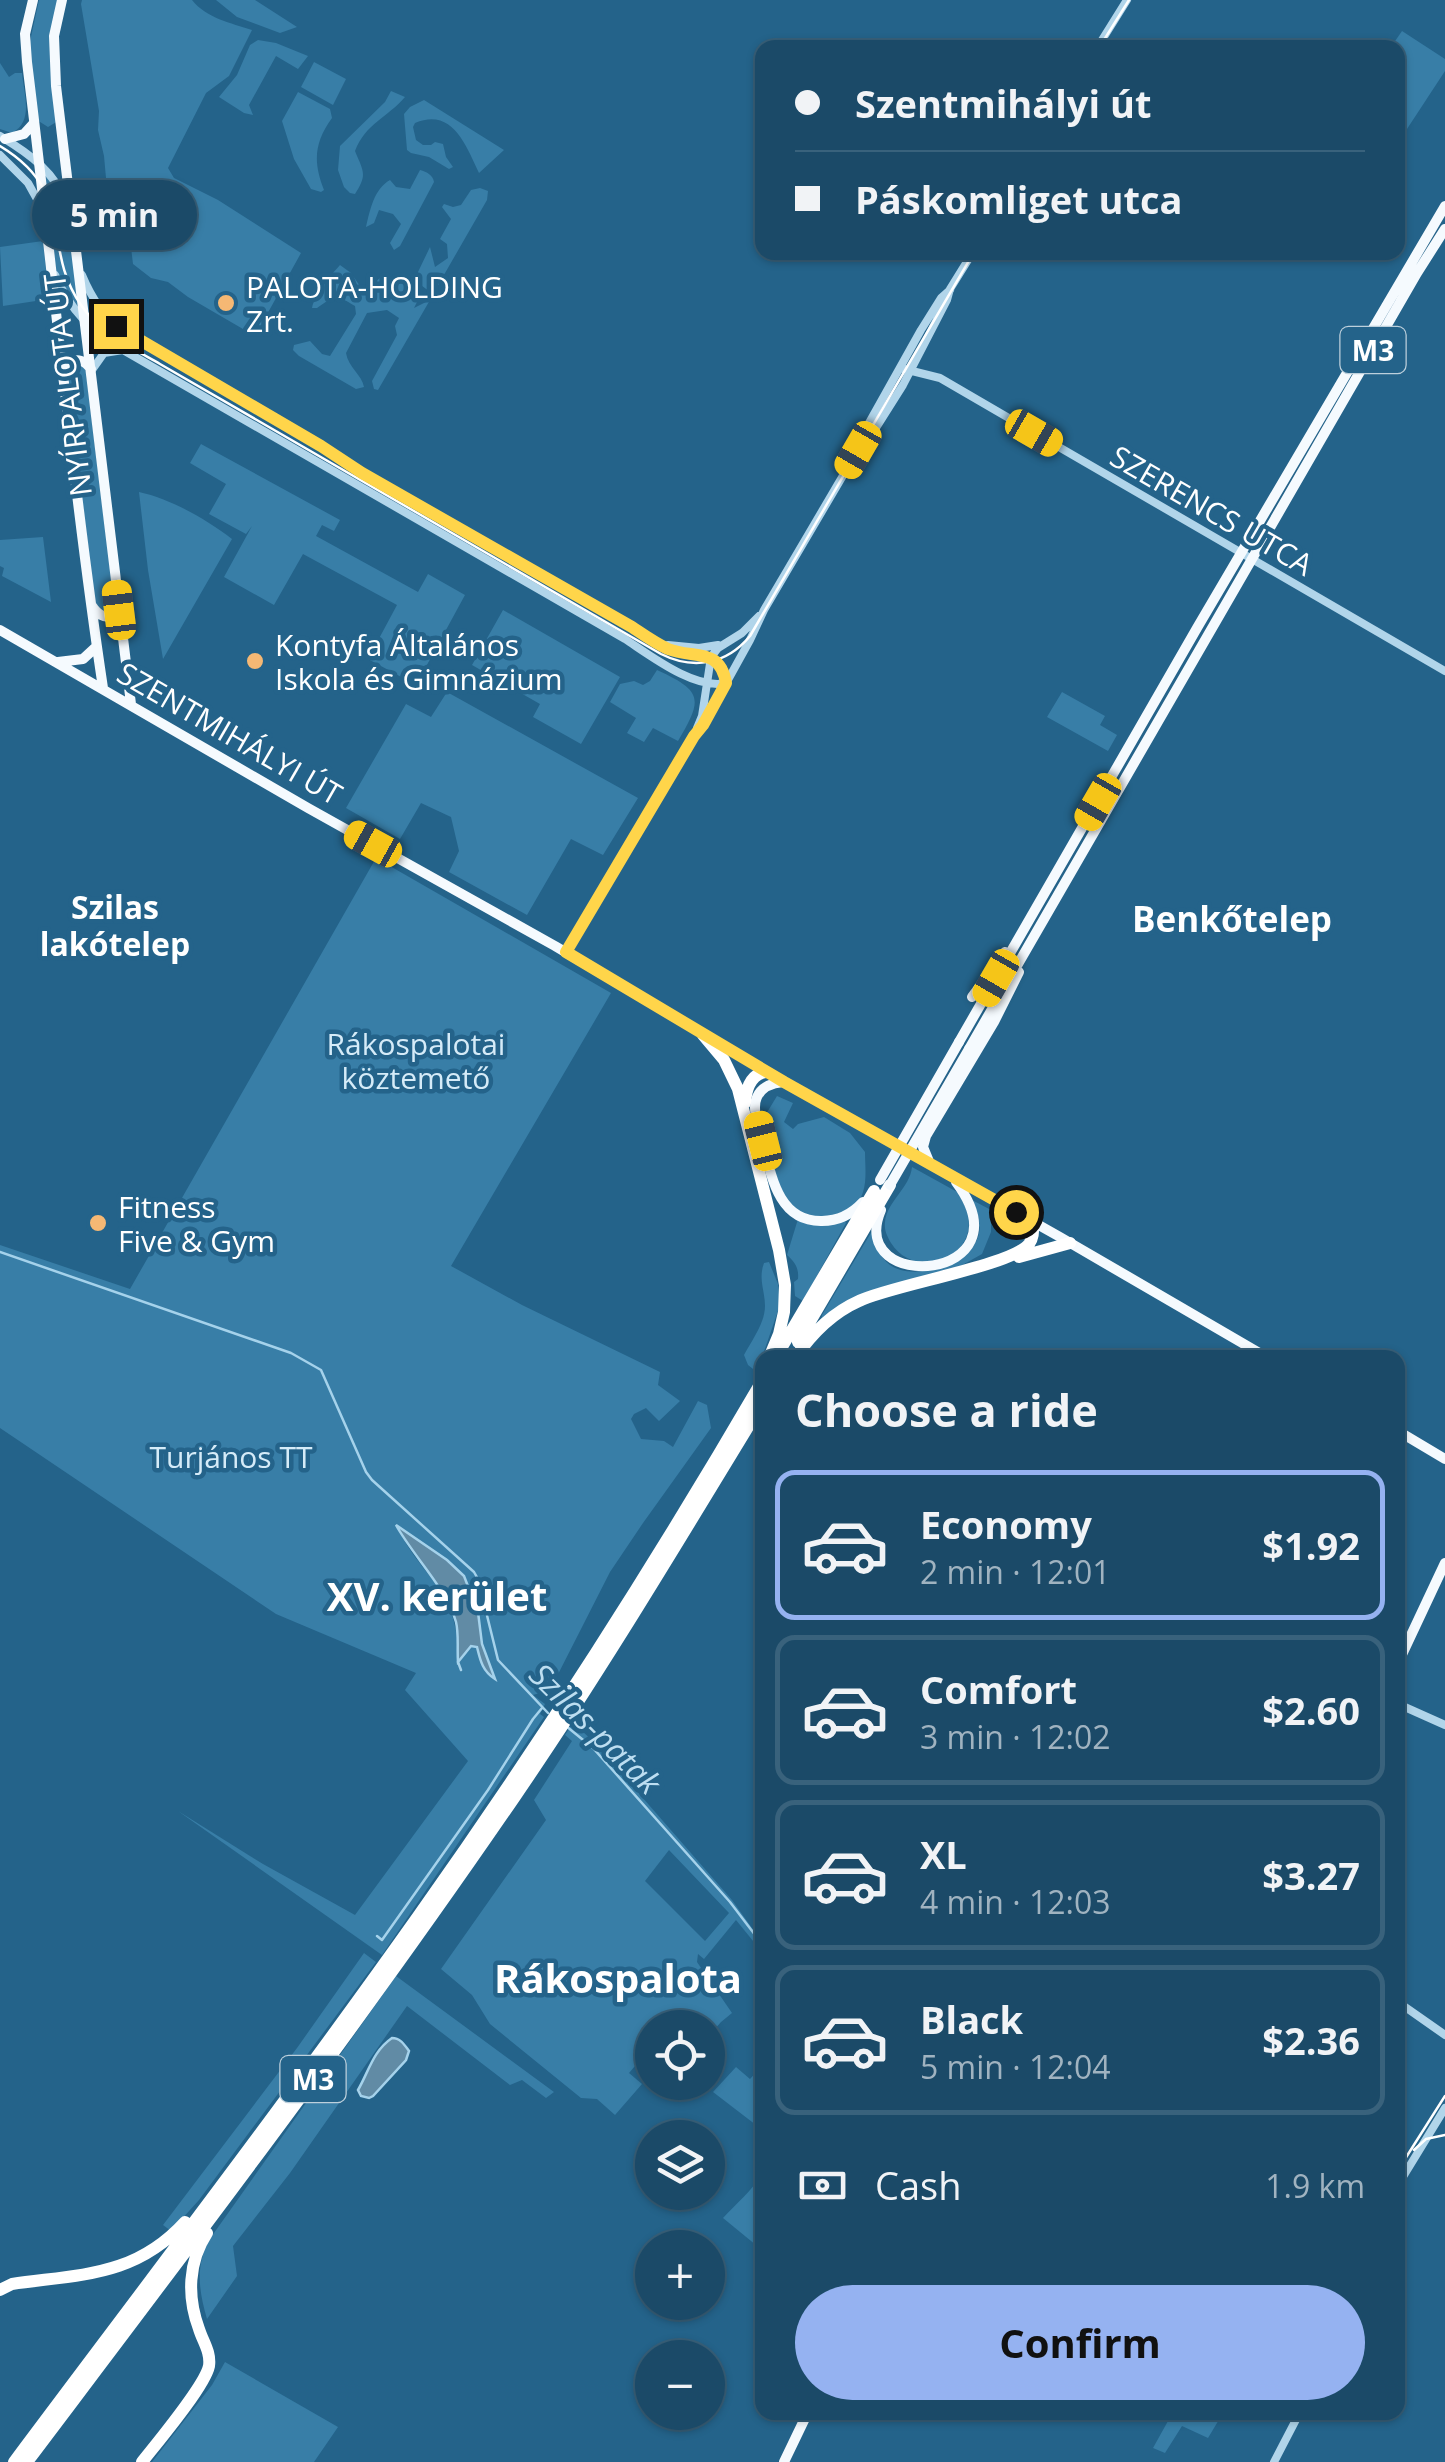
<!DOCTYPE html>
<meta charset="utf-8">
<style>
body{margin:0;font-family:"Open Sans",sans-serif;background:#24516e;color:#f1f3f6;height:100vh;display:flex;flex-direction:column;font-size:38px;white-space:nowrap}
*{box-sizing:border-box;margin:0}
p{font-size:32px;color:#a0b3c0}
.icon{flex:none;width:55px;height:55px;fill:none;stroke:currentColor;stroke-width:2;stroke-linecap:round;stroke-linejoin:round}
.map{position:relative;flex:1;overflow:hidden}
.side{position:absolute;left:755px;top:1350px;width:650px;height:1070px;display:flex;flex-direction:column;background:#1b4a68;border-radius:20px;box-shadow:0 2px 8px #0004,0 0 0 2px #39627c}
.side>*{flex:none}
.hud{position:absolute;left:755px;top:40px;width:650px;height:220px;border-radius:20px;box-shadow:0 2px 8px #0004,0 0 0 2px #39627c;display:grid;align-content:center;height:220px;padding:0 40px;background:#1b4a68}
.controls{position:absolute;left:635px;top:2010px;display:grid;gap:20px}
.controls a{display:grid;place-items:center;width:90px;height:90px;border-radius:50%;background:#1b4a68;box-shadow:0 2px 8px #0004,0 0 0 2px #39627c;font-size:50px}
.end{position:absolute;width:45px;height:45px;margin:-22px;border:12px solid #ffd54a;background:#111;box-shadow:0 0 0 5px #111}
.from{border-radius:50%}
.bubble{position:absolute;height:70px;border-radius:35px;background:#1b4a68;box-shadow:0 2px 8px #0004,0 0 0 2px #39627c;font-size:32px;font-weight:700;line-height:70px;text-align:center}
.car{position:absolute;width:30px;height:60px;margin:-30px -15px;border-radius:12px;box-shadow:0 0 8px 2px #0007;background:linear-gradient(#f5c518 24%,#345 0 40%,#f5c518 0 76%,#345 0 86%,#f5c518 0)}
.hud b{display:flex;align-items:center;gap:35px;height:95px;font-size:38px}
.hud b+b{border-top:2px solid #39627c}
.hud i{width:25px;height:25px;background:#f1f3f6}
ul{padding:0;list-style:none}
li{display:flex;align-items:center;gap:30px;height:150px;margin:0 20px 15px;padding:0 20px;border:5px solid #39627c;border-radius:20px}
li div{flex:1}
li b{display:block;font-size:38px}
li em{font-style:normal;font-weight:700}
li.selected{border-color:#95b2f1}
li>.icon{width:90px;height:90px;stroke-width:1.5}
h2{padding:0 40px;font-size:45px;line-height:120px}
.pay{display:flex;align-items:center;gap:25px;height:110px;padding:0 40px;font-size:38px}
.pay p{margin-inline-start:auto}
.button{display:flex;gap:20px;margin-top:auto;padding:20px 40px}
.button a{flex:1;height:115px;border-radius:60px;background:#95b2f1;color:#111;font-size:40px;font-weight:700;line-height:115px;text-align:center}
.map>svg:first-child{display:block}
.green{fill:#387ea7;fill-rule:evenodd}
.water{fill:#618ba5;stroke:#a5d2eb;stroke-width:2.5}
.lines{fill:none;stroke-linecap:round;stroke-linejoin:round}
.stream{stroke:#a5d2eb;stroke-width:2.5}
.minor{stroke:#b1d5ea;stroke-width:8}
.major{stroke:#f5fafe;stroke-width:10}
.highway{stroke:#fff;stroke-width:12}
.tram{stroke:#fff;stroke-width:2.5}
.major-bridge{stroke:#f5fafe;stroke-width:10}
.route{stroke:#ffd54a;stroke-width:12}
.poi-dot{fill:#f5b874;stroke:#24638a;stroke-width:4}
.labels{text-anchor:middle;dominant-baseline:central;stroke-width:9;stroke-linejoin:round;paint-order:stroke}
.shield{fill:#24638a;stroke:#bdd0dc;stroke-width:2.5}
.shield-label{font-size:28px;font-weight:bold;fill:#fff}
.poi-label{font-size:30px;fill:#fff;stroke:#24638a;text-anchor:start}
.street-label{font-size:30px;fill:#fff;stroke:#24638a}
.park-label{font-size:30px;fill:#d5ebf8;stroke:#24638a}
.neighbourhood-label{font-size:32px;font-weight:bold;fill:#fff;stroke:#24638a}
.water-label{font-size:32px;font-style:italic;fill:#bddef1;stroke:#24638a}
.quarter-label{font-size:35px;font-weight:bold;fill:#fff;stroke:#24638a}
.district-label{font-size:40px;font-weight:bold;fill:#fff;stroke:#24638a}
</style>
<div class="map">
<svg width="1445" height="2462" viewBox="0 0 1445 2462">
<rect width="100%" height="100%" fill="#24638a"/>
<path class="green" d="M39,0H59L58,121L48,127L37,120L29,46Z
M82,0H192C206,18 231,23 252,30L229,76L206,93L168,168L174,178L218,200L301,253L255,336L188,297L168,282L151,278L133,264L125,196L107,189L104,156L98,130L99,111L81,4Z
M216,0H255L297,27L280,33L237,17Z
M1402,31L1445,59V71L1407,129L1398,122V48L1391,47Z
M258,40L276,43L308,56L298,69L276,56L249,105L253,115L244,113L219,97L237,75L250,45Z
M314,62L346,79L333,105L301,87Z
M0,63L9,77L15,73H22C24,95 34,121 12,133L0,129Z
M391,91L405,97C387,118 366,123 355,151C363,171 368,174 355,194L350,193L344,187L338,170L340,146L385,102Z
M298,92L330,109L332,118C314,143 313,162 324,190L321,192L311,189L294,159L282,121Z
M424,100L504,150L479,173C466,145 452,107 415,123L413,127L416,140L423,145H431L435,142L443,144L446,157L453,167L449,169L429,157L411,153L407,150L404,114L410,107Z
M43,168L69,210L82,315L67,296L56,272Z
M420,170C427,172 433,175 434,182L400,246L394,250L390,243L401,224L393,214L379,210L374,223L366,227C370,210 374,189 390,180L396,187L410,189Z
M480,188L488,191L487,200L433,294L418,283V272L430,247L435,267L448,258L447,244L440,239L451,219L442,207L444,204L453,207L461,205L471,190Z
M43,241L49,299L3,306L0,247Z
M340,265L351,273L364,292L381,277C399,277 409,284 419,298L414,308L430,300L378,390L374,389L372,381L397,335L395,326L399,318L387,310L367,313L346,353C348,367 362,375 364,387L356,389L299,356L293,350L294,345L310,341L322,354L330,356L356,314L355,306C336,294 334,296 317,308H312C315,294 330,276 340,265Z
M73,362L85,366L115,608L107,614L96,609L66,372Z
M201,444L340,520L334,531L322,525L316,536L418,592L428,574L465,595L416,685L368,659L397,605L303,554L274,605L224,577L252,526L246,534L209,514L226,484L190,463Z
M139,492C171,499 206,519 232,539L163,659L148,570Z
M43,537L51,602L2,576L4,568L0,566V540Z
M503,610L620,677L581,744L533,717L540,704L472,665Z
M657,670C703,691 703,699 678,741L653,728L644,742L627,733L636,718L610,702L620,684L634,681L643,685L650,681Z
M447,692L638,798L603,855L571,839L527,915L449,872L459,851L451,817L421,803L400,839L346,808L406,704L431,717Z
M1062,692L1105,716L1100,725L1117,735L1108,751L1047,717Z
M376,858L611,993L451,1266L522,1305L660,1372L658,1385L680,1401L659,1421L646,1408L634,1414L631,1419L641,1439L664,1441L673,1447L698,1401L707,1405L711,1428L643,1523L610,1572L550,1690L533,1695L545,1704L540,1714L544,1717L382,1955L178,1811L263,1864L355,1915L468,1761L405,1690L416,1673L276,1614L0,1428V1245L130,1289ZM397,1527L447,1560L464,1576L478,1612L482,1644L494,1678C482,1672 480,1659 477,1647L471,1646L458,1654C458,1590 421,1577 397,1527Z
M777,1096L793,1103L784,1122L793,1129L798,1124L824,1117L850,1133L865,1152C865,1164 867,1180 863,1192C854,1221 809,1226 789,1206C773,1191 766,1146 760,1124Z
M912,1167L959,1193C962,1200 966,1207 968,1215C977,1259 915,1281 891,1243C887,1236 884,1230 885,1222C887,1201 910,1188 912,1167Z
M972,1200L991,1210V1232L982,1254L957,1268L821,1321L822,1315L872,1231C876,1243 879,1257 890,1265C913,1282 969,1264 978,1237C982,1225 977,1211 972,1200Z
M798,1219H844L846,1223L803,1301L795,1296L794,1282L798,1279C799,1268 795,1262 787,1255Z
M769,1262L778,1284L780,1305L757,1372L748,1365L744,1355C752,1340 765,1323 765,1306C765,1291 758,1279 764,1263Z
M573,1723L593,1741L732,1900L762,1942V1952L736,1920L704,1959L698,1954L697,1962L732,2013L721,2022L708,2037V2028H652V2046L629,2073L642,2084L615,2115L597,2099L581,2098L490,2024L472,1995L441,1969L546,1820L534,1800L572,1741L565,1735ZM669,1850L729,1913L705,1941L645,1881Z
M364,1953L376,1962L199,2200L171,2231L163,2225L297,2048Z
M396,1976L554,2092L546,2098L522,2080L510,2085L407,2006L290,2173L233,2246L237,2276L207,2319C199,2291 195,2267 209,2240Z
M762,2066V2117L756,2125L713,2092L736,2067L750,2079Z
M762,2175V2250L723,2218C737,2203 751,2191 762,2175Z
M225,2362L338,2427L314,2462H152L212,2385Z
M1173,2412H1223V2413L1208,2438L1182,2426L1165,2453L1153,2448Z"/>
<path class="water" d="M396,1525L447,1560L464,1576L478,1612L482,1644L495,1679C482,1671 480,1659 477,1647L471,1646L458,1662C457,1649 459,1635 456,1622C447,1589 413,1556 396,1525Z
M392,2038C400,2038 404,2044 409,2051L406,2060L373,2096L369,2098L361,2096L358,2090C369,2071 373,2051 392,2038Z"/>
<g class="lines">
<path class="stream" d="M0,1252L291,1353L321,1370L366,1472L372,1480L474,1572L478,1579L498,1660L548,1713
M458,1662L461,1670
M566,1726L593,1748L730,1902L762,1944
M377,1936L382,1940L488,1790L533,1719L542,1708"/>
<path class="minor" d="M1097,48L1127,0
M0,136C30,154 55,172 68,206
M0,155L28,183L43,210
M55,275C72,313 89,328 123,350L625,639C651,656 695,690 726,683
M82,275C91,297 104,317 123,331L321,446L362,473L632,627C663,648 676,651 711,657
M900,368L940,378L1445,671
M92,370L104,353L123,350
M858,450L860,439L921,330L941,298L950,290
M668,645L699,648L718,645
M711,657L723,668L726,683
M697,728L702,716L711,657L718,648L742,633L759,616
M566,952L693,737L703,725L750,640L764,610L858,450L867,442L903,385L947,300L950,289L973,252
M1398,1704L1445,1725
M1398,2002L1445,2035
M1398,2185L1445,2108
M1274,2462L1300,2412"/>
<path class="major" d="M33,0L25,34L27,62C53,271 72,481 103,688
M62,0L54,36L56,86L131,704
M5,139L24,134L34,123
M63,373L68,363C78,358 84,360 91,369
M92,606C98,615 105,619 115,616L119,610
M0,630L308,808L555,946L784,1082L1060,1237L1268,1358
M58,662L83,659L96,647
M972,997L1005,952
M959,1042L1197,628L1445,206
M969,1049L1417,273L1445,229
M783,1082C772,1083 762,1086 757,1097C751,1110 760,1129 763,1142C771,1175 778,1222 822,1221C838,1221 852,1214 863,1202
M930,1164L923,1147L926,1136L994,1022L1019,972
M881,1210C845,1295 1031,1282 956,1182
M1398,1431L1445,1459
M1398,1663L1445,1563
M784,2462L808,2412"/>
<path class="highway" d="M703,1035L724,1060L738,1089L779,1250L785,1285L784,1312L779,1334L769,1358
M745,1103C746,1089 750,1075 765,1072
M1019,1257L1070,1243
M798,1342L890,1185
M776,1357L874,1191
M795,1358C812,1333 832,1313 859,1301C892,1285 1011,1266 1029,1244C1034,1237 1033,1230 1033,1222
M0,2290L12,2284C80,2274 135,2277 185,2222
M14,2462C150,2280 288,2100 419,1915C541,1743 656,1563 762,1381
M27,2462C193,2242 360,2023 516,1795C603,1668 682,1535 762,1404
M142,2462C157,2443 205,2386 209,2366C211,2352 203,2342 199,2329C187,2297 188,2262 207,2233"/>
<path class="tram" d="M1099,48L1129,0
M0,146C78,193 40,246 81,305C100,333 132,348 160,364L661,654C693,670 726,665 750,636L974,252
M1414,2150L1426,2139L1445,2135
M1398,2170L1445,2096"/>
<path class="major-bridge" d="M880,1180L959,1042
M890,1185L969,1049"/>
</g>
<g class="lines">
<path class="route" d="M116,326L321,446L362,473L632,627C644,635 655,643 668,649C694,659 720,647 726,683L703,725L694,736L566,952L784,1082L1016,1212"/>
</g>
<g class="poi-dot">
<circle cx="226" cy="303" r="10"/>
<circle cx="255" cy="661" r="10"/>
<circle cx="98" cy="1223" r="10"/>
</g>
<g class="labels">
<g class="shield">
<rect x="1340.5" y="327" width="65" height="46" rx="8"/>
<rect x="280.5" y="2056" width="65" height="46" rx="8"/>
</g>
<g class="shield-label">
<text x="1373" y="350">M3</text>
<text x="313" y="2079">M3</text>
</g>
<g class="poi-label">
<text x="246" y="286">PALOTA-HOLDING<tspan x="246" dy="34">Zrt.</tspan></text>
<text x="275" y="644">Kontyfa Általános<tspan x="275" dy="34">Iskola és Gimnázium</tspan></text>
<text x="118" y="1206">Fitness<tspan x="118" dy="34">Five &amp; Gym</tspan></text>
</g>
<g class="street-label">
<text transform="translate(67 385) rotate(-97)">NYÍRPALOTA ÚT</text>
<text transform="translate(1212 510) rotate(30)">SZERENCS UTCA</text>
<text transform="translate(230 733) rotate(30)">SZENTMIHÁLYI ÚT</text>
</g>
<g class="park-label">
<text x="416" y="1043">Rákospalotai<tspan x="416" dy="34">köztemető</tspan></text>
<text x="231" y="1456">Turjános TT</text>
</g>
<g class="neighbourhood-label">
<text x="115" y="906">Szilas<tspan x="115" dy="37">lakótelep</tspan></text>
</g>
<g class="water-label">
<text transform="translate(596 1728) rotate(45)">Szilas-patak</text>
</g>
<g class="quarter-label">
<text x="1232" y="918">Benkőtelep</text>
</g>
<g class="district-label">
<text x="437" y="1595">XV. kerület</text>
<text x="618" y="1977">Rákospalota</text>
</g>
</g>
</svg>
<div class="controls">
<a><svg class="icon" aria-label="locate" viewBox="0 0 24 24"><circle cx="12" cy="12" r="6"/><path d="M12 2v4M12 18v4M2 12h4M18 12h4"/></svg></a>
<a><svg class="icon" aria-label="layers" viewBox="0 0 24 24"><path d="M12 4l9 5-9 5-9-5zM3 14l9 5 9-5"/></svg></a>
<a>+</a>
<a>−</a>
</div>
<i class="end from" style="left:1016px;top:1212px"></i>
<i class="end" style="left:116px;top:326px"></i>
<div class="bubble" style="left:32px;top:180px;width:165px">5 min</div>
<i class="car" style="left:1034px;top:433px;rotate:120deg"></i>
<i class="car" style="left:858px;top:450px;rotate:210deg"></i>
<i class="car" style="left:119px;top:610px;rotate:353deg"></i>
<i class="car" style="left:1098px;top:802px;rotate:210deg"></i>
<i class="car" style="left:373px;top:844px;rotate:299deg"></i>
<i class="car" style="left:996px;top:978px;rotate:210deg"></i>
<i class="car" style="left:763px;top:1141px;rotate:346deg"></i>
<div class="hud">
<b><i class="from"></i>Szentmihályi út</b>
<b><i></i>Páskomliget utca</b>
</div>
<section class="side">
<h2>Choose a ride</h2>
<ul>
<li class="selected"><svg class="icon" aria-label="car" viewBox="0 0 24 24"><path d="M5 17H2v-5l4-1 3-4h7l3 4 3 1v5h-3M9 17h6M6 11h13"/><circle cx="7" cy="17" r="2"/><circle cx="17" cy="17" r="2"/></svg><div><b>Economy</b><p>2 min · 12:01</p></div><em>$1.92</em></li>
<li><svg class="icon" aria-label="car" viewBox="0 0 24 24"><path d="M5 17H2v-5l4-1 3-4h7l3 4 3 1v5h-3M9 17h6M6 11h13"/><circle cx="7" cy="17" r="2"/><circle cx="17" cy="17" r="2"/></svg><div><b>Comfort</b><p>3 min · 12:02</p></div><em>$2.60</em></li>
<li><svg class="icon" aria-label="car" viewBox="0 0 24 24"><path d="M5 17H2v-5l4-1 3-4h7l3 4 3 1v5h-3M9 17h6M6 11h13"/><circle cx="7" cy="17" r="2"/><circle cx="17" cy="17" r="2"/></svg><div><b>XL</b><p>4 min · 12:03</p></div><em>$3.27</em></li>
<li><svg class="icon" aria-label="car" viewBox="0 0 24 24"><path d="M5 17H2v-5l4-1 3-4h7l3 4 3 1v5h-3M9 17h6M6 11h13"/><circle cx="7" cy="17" r="2"/><circle cx="17" cy="17" r="2"/></svg><div><b>Black</b><p>5 min · 12:04</p></div><em>$2.36</em></li>
</ul>
<div class="pay"><svg class="icon" aria-label="cash" viewBox="0 0 24 24"><path d="M3 7h18v10H3z"/><circle cx="12" cy="12" r="2"/></svg>Cash<p>1.9 km</p></div>
<div class="button"><a>Confirm</a></div>
</section>
</div>
